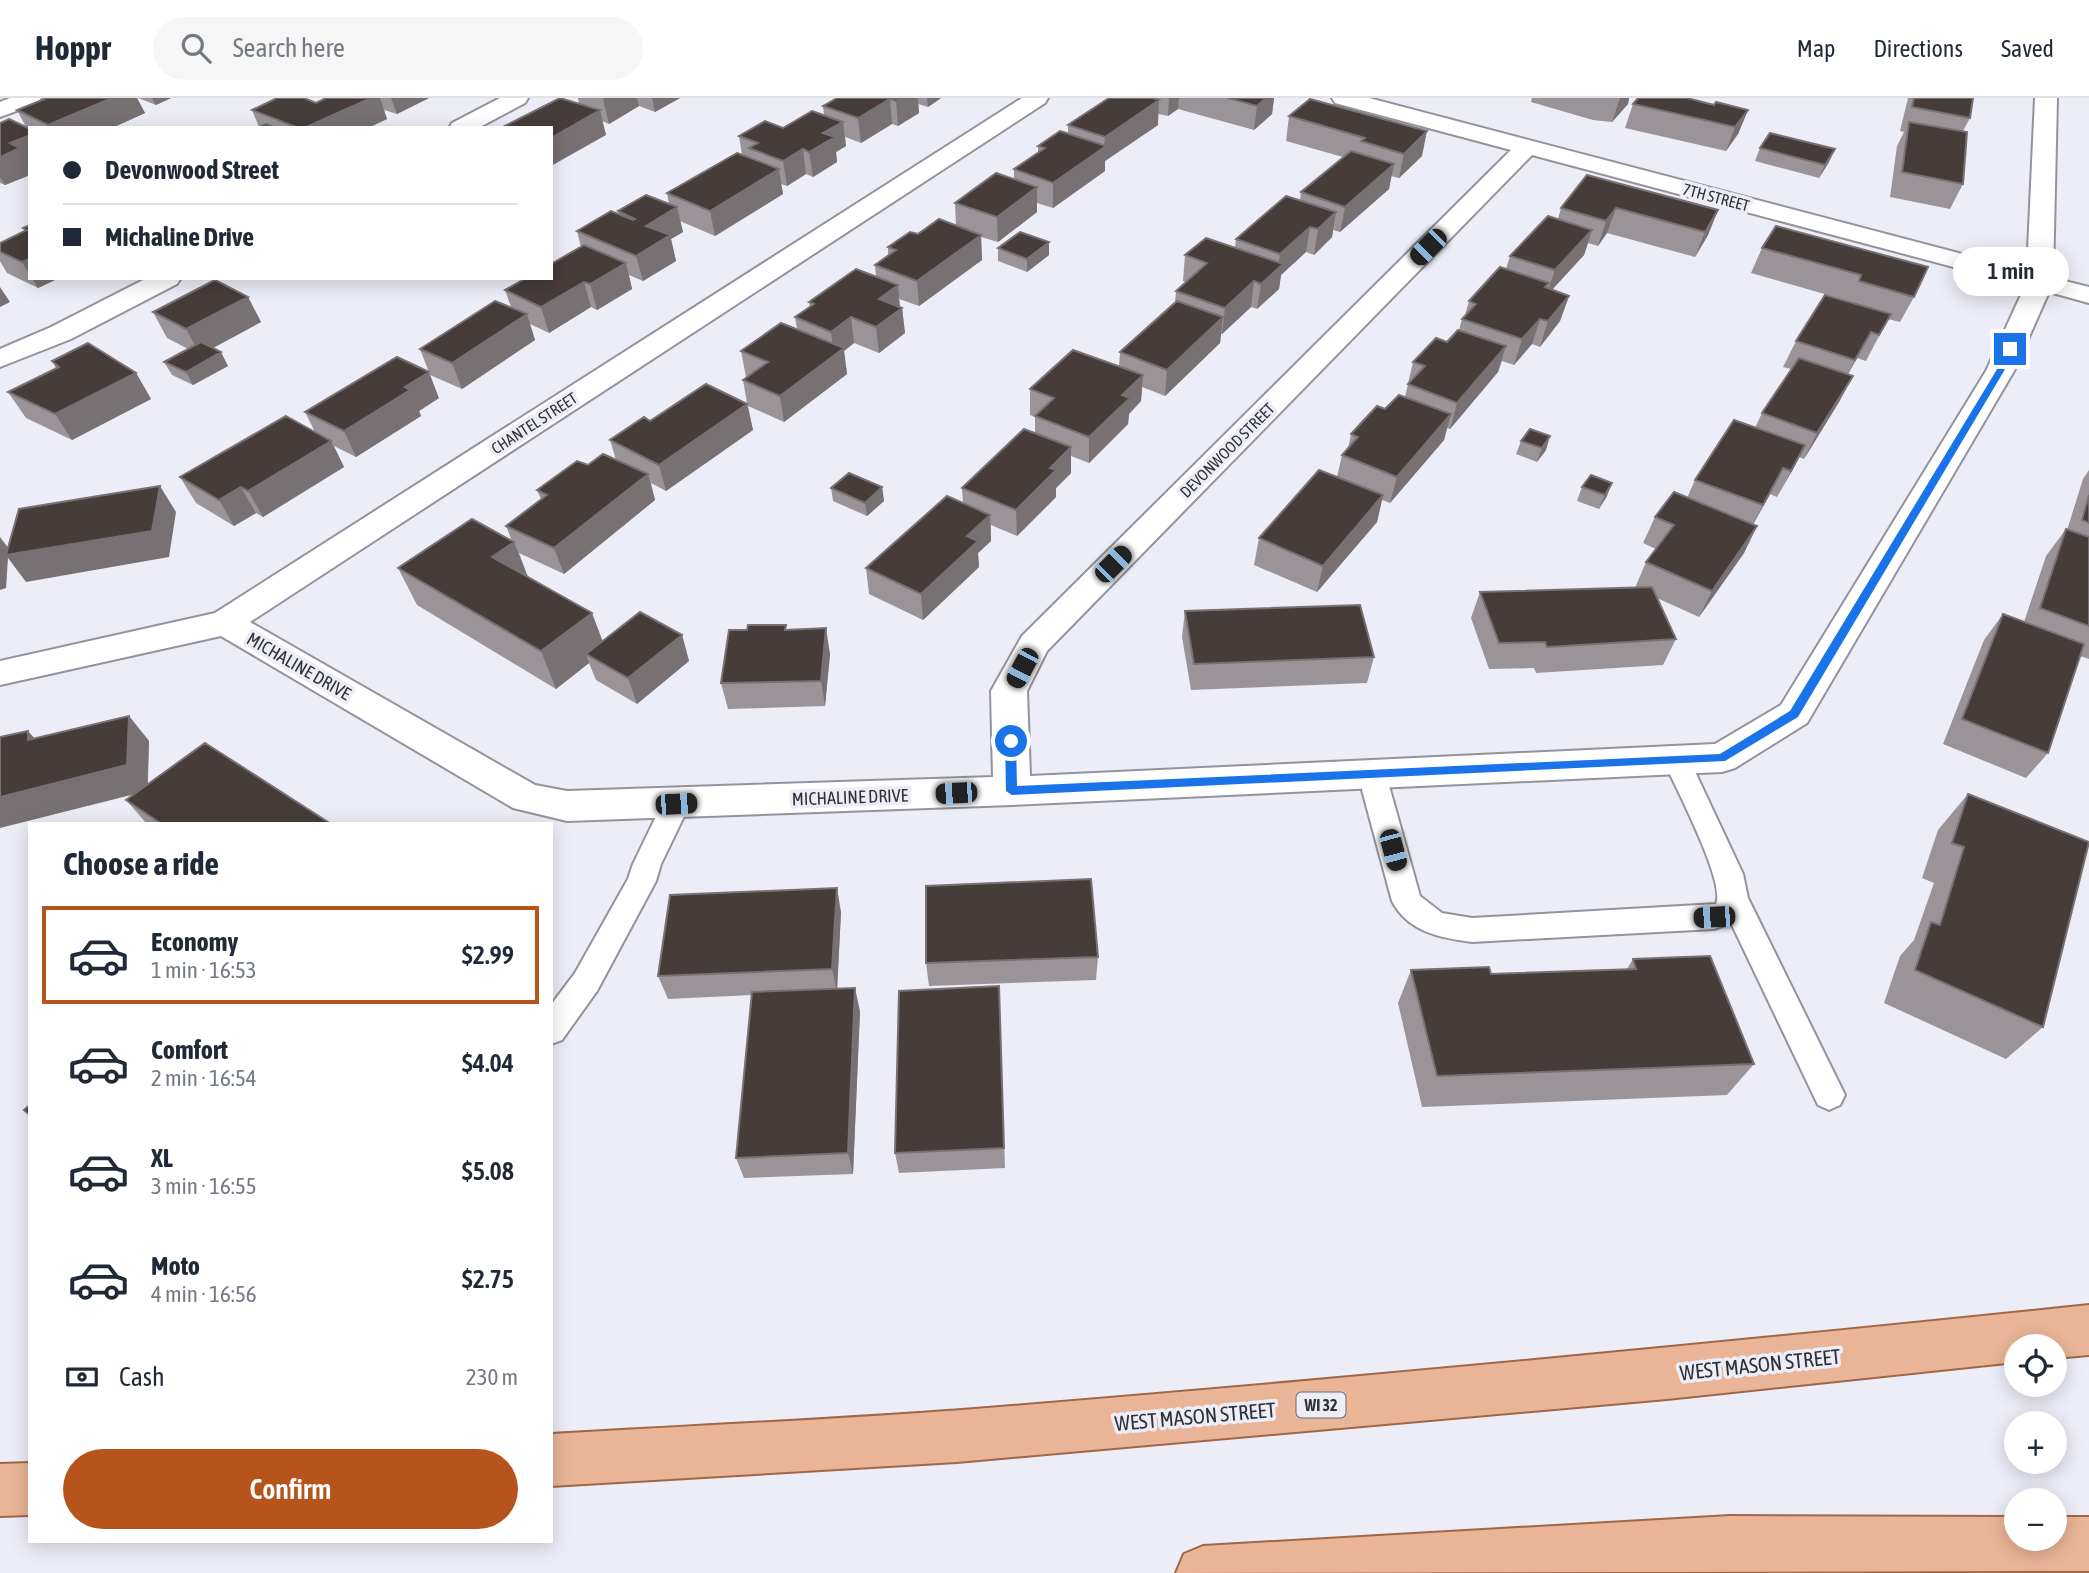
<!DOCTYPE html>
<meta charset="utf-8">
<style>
body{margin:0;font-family:"Asap Condensed",sans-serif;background:#f6f6f7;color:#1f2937;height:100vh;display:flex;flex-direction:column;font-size:26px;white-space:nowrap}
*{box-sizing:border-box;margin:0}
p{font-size:23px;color:#747a83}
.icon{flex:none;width:38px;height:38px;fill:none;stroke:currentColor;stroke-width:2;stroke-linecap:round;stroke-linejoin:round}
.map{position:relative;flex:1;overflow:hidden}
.drawer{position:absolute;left:28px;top:724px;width:525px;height:721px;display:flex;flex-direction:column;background:#fff;border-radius:0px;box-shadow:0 4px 18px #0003}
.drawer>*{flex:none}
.top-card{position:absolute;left:28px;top:28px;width:525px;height:154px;border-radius:0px;box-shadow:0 4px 18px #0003;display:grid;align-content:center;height:154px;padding:0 35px;background:#fff}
.buttons{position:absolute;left:2004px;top:1236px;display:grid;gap:14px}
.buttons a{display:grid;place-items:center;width:63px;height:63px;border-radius:50%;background:#fff;box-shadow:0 4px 18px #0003;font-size:35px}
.end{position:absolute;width:32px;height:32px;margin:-16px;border:9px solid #1a73e8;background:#fff;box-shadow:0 0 0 4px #fff}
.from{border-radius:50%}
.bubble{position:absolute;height:49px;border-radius:24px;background:#fff;box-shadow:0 4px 18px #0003;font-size:23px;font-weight:600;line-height:49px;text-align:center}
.car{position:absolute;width:21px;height:42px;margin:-21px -10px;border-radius:9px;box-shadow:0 0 5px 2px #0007;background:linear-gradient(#222 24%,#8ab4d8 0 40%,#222 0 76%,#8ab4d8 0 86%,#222 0)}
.top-card b{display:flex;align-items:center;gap:24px;height:66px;font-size:26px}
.top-card b+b{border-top:2px solid #e0e1e3}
.top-card i{width:18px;height:18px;background:#1f2937}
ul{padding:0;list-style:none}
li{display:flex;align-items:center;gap:21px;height:98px;margin:0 14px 10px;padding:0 21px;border:4px solid transparent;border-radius:0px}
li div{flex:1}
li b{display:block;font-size:26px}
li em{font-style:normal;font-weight:600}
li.current{border-color:#b7541c}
li>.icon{width:63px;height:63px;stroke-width:1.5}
h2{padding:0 35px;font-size:32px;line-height:84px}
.pay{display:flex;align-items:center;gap:18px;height:77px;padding:0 35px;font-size:26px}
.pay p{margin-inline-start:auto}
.action{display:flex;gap:14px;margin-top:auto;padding:14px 35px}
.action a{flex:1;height:80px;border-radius:42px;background:#b7541c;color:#fff;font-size:28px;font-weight:600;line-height:80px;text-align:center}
header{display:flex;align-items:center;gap:42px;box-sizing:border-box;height:98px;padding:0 35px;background:#fff;border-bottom:2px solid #e0e1e3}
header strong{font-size:33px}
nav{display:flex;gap:38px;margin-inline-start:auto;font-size:24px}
.search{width:490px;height:63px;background:#f6f6f7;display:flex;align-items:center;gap:18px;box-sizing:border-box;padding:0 24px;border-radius:38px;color:#747a83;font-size:26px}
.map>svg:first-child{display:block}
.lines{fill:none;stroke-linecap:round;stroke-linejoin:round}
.service-casing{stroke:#92939d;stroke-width:4}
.minor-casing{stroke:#92939d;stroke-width:4}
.primary-casing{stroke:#a06747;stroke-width:4}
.service{fill:#fff;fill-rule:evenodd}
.minor{fill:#fff;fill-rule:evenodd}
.primary{fill:#eab596;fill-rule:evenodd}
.wall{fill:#9a9499}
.shaded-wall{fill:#787173}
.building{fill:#463c3a;stroke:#787173;stroke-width:2}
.route{fill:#1a73e8}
.labels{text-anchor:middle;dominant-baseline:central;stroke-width:7;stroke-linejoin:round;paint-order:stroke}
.far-street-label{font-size:16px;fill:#303135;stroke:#ededf8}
.shield{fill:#ededf8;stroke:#696970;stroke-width:2}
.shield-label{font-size:16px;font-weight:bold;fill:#303135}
.street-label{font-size:18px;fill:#303135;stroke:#ededf8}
.near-street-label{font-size:21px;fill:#303135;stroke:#ededf8}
</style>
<header>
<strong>Hoppr</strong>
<div class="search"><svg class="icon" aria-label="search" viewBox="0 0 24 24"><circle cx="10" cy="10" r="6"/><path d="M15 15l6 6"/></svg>Search here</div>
<nav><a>Map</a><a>Directions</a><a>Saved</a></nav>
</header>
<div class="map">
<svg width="2089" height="1475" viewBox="0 0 2089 1475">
<rect width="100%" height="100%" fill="#ededf8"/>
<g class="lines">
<g class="service-casing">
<path id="service" d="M1677,653L1686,656L1690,663L1743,776L1748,800L1845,997L1840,1007L1829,1012L1818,1007L1731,825L1714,831L1472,844C1441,840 1408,834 1392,803L1358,677L1362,670L1372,667L1382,670L1386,677L1420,798L1442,815L1472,820L1716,806C1726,784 1675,689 1664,663L1668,656Z
M676,695L686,698L690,706L661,766L656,783L597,893L562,942L551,946V907L575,875L628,781L633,766L666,698Z"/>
</g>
<g class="minor-casing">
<path id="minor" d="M10,0H41L38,5L0,19V4Z
M500,0H528L525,5L478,30H449L452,25Z
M1022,0H1048L1045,5L250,524L535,687L567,693L993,679L991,593L1022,538L1511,52L1335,5L1332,0H1369L2027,173L2035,0H2057L2053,180L2089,189V205L2049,194L2014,273L1807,625L1735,670L1722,674L1012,707L567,723L513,710L221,538L0,587V563L215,515ZM1532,57L2025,188L1986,273L1781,607L1715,646L1030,678L1027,593L1047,553Z
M147,180H181L177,186L71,241L0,269V251L51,229Z"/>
</g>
<g class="primary-casing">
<path id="primary" d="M2089,1207V1257L2054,1260V1248H2016V1264L1667,1301L957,1364L551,1388V1336C688,1328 825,1322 962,1312C1338,1282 1714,1246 2089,1207Z
M30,1365V1417L0,1418V1366Z
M1730,1418L2016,1419V1440H2054V1419H2089V1473L1176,1475L1184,1456L1203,1448Z"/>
</g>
<use href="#service" class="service"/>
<use href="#minor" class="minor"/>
<use href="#primary" class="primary"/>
</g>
<path class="wall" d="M47,0H137L145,15L112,30H30V77L5,87L0,85V25L26,29L17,12Z
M138,0H171L156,7Z
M326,0H429L397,16L384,12L387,21L368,30H257L259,29L252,12L316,5Z
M578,0H680L655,14L639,8L609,26L602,23L606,37L579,6Z
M837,0H941L928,9L918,6L919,15L898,28L892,26L861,45L845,39L846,48L836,54L837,64L813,79L806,76L787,88L781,86L783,96L715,138L680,123L683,134L671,141L676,163L643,183L629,177L632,191L597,212L591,209L549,235L530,226L535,242L462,291L430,277L420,251L511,209L505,192L581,149L577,133L618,116V113L669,106L667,95L742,57L739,38L783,30L824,17L823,8Z
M1109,0H1274L1272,16L1254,32L1178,11L1168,18L1158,16V27L1105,63V73L1053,110L1037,105V114L998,144L981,139L982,162L919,208L899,201L900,209L902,210L905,235L879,255L854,245L844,253L847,276L784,324L748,308L753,332L666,393L651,385L655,402L564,476L519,455L528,479L602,543L682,537L689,563L637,606L596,582L589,565L556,591L417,507L398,470L512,443L506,428L541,401L537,392L588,367L616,362L610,342L650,323L747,305L743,282L747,279H746L741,253L797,231L795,219L810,209L809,204L876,179L875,167L888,157V149L918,136L956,128L955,105L1014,81V71L1038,55V48L1068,36V27Z
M1532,0H1629L1628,6L1612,24L1593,22L1531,4Z
M1908,0H1973L1970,20L1963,33V86L1950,111L1890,99L1897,48L1904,34L1900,33Z
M1310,1L1422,58L1399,80L1391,78L1389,91L1340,134L1333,132L1332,139L1314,157L1306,154L1281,177L1279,191L1257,211L1251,209L1222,236H1221L1220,245L1165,298L1142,289L1141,303L1129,316L1128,326L1089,365L1071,358V375L1056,390V399L1017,438L991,427V443L978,455L979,469L923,522L869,496L866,470L963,405L962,390L1035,335V319L1030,317V291L1119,269L1120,254L1175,205L1176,193L1186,184L1183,183L1185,157L1235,150L1236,141L1300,102L1301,94L1343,59L1286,43L1289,18Z
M1633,6L1714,7L1748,12L1738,36L1726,53L1625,30Z
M1760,50L1829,64L1819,80L1755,63Z
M1587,77L1718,112L1708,137L1695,159L1607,135L1598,148L1588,145L1584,157L1552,192L1569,198L1560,223L1540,249L1532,246L1514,267L1502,263L1498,274L1450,331L1447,330L1444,342L1390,405L1382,402L1377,424L1317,494L1254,467L1259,440L1337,379L1342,357L1348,351L1351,336L1385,311L1405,299L1413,264L1447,244L1459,232L1462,221L1465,217L1469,203L1506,171L1510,158L1558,121L1561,110Z
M30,127V180H59L38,190L7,175L0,163V145L25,133L23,130Z
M1776,128L1914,199L1900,224L1888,221L1866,263L1857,260L1848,276L1853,278L1839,304L1804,361L1799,359L1777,399L1770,396L1753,427L1757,428L1744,455L1699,519L1657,500L1676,541L1663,567L1536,575L1534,570L1489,571L1471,520L1480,494L1635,490L1646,464L1656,451L1643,445L1655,419L1687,400L1695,382L1755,330L1762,315L1791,271L1783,269L1796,243L1848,204L1849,203L1751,175L1762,150Z
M1049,144V157L1027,174L998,163V150Z
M248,199L261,224L213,250L228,268L193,287L172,277L164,264L188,251L167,240L153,214Z
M52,263L136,275L151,301L72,342L26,320L8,294L56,270Z
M439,300L419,313L421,318L356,359L334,348L344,369L263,419L256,415L234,428L196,405L180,379L315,334L305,314Z
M1521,343L1546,352L1537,364L1516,356Z
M2089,372V561L2080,558L2048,655L2026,680L1943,646L1984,542L2003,516L2024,524L2046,458L2066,431L2067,432L2083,381Z
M882,389L884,403L867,418L833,403L831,390Z
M1582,389L1607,398L1599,411L1577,403Z
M1185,513L1374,559L1367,585L1191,592L1182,539Z
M787,532L830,556L825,608L728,611L721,585Z
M129,618L149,643L148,686L331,726H147L126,702L135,696L35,640Z
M1968,696L2043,929L2006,961L1884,905L1900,858L1914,842L1934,785L1922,780L1938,732Z
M841,814L837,891L860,913L853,1076L744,1080L736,1060L752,897L668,901L658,878Z
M1098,859L1096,882L929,888L926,865Z
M1633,861L1754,966L1727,997L1422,1009L1398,905L1411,872L1491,876L1627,871Z
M1000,911L1005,1070L899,1075L895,1055Z"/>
<path class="shaded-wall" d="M112,0H137L145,15L112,30H50L48,27Z
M152,0H171L156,7Z
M371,0H380L387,21L368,30H304Z
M391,0H429L397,16Z
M605,0H637L639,8L609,26L603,1Z
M652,0H680L655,14Z
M902,0H918L919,15L898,28L896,3Z
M927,0H941L928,9Z
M1169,0H1179L1178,11L1168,18Z
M1266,0H1274L1272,16L1254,32L1257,8Z
M1620,0H1629L1628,6L1612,24Z
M890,1L892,26L861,45L858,20Z
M1159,2L1158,27L1105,63V73L1053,110V85L1104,49L1105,39Z
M600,12L606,37L551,68V40Z
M1748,12L1738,36L1726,53L1735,29Z
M843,24L846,48L836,54L837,64L813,79L809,54L823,35Z
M1427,33L1422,58L1399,80L1404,56Z
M30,37V77L5,87L0,79V59L10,45Z
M803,51L806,76L787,88L783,63Z
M1835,51L1829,64L1819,80L1825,67Z
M1394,66L1389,91L1340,134L1345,109Z
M779,71L783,96L715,138L710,113Z
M1037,89V114L998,144L997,119Z
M677,109L683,134L671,141L676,163L643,183L636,158L646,128Z
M1616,110L1607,135L1598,148L1606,123Z
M1718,112L1708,137L1695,159L1705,134Z
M1336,114L1332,139L1314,157L1318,131Z
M1310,129L1306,154L1281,177L1279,191L1257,211L1261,186L1278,170L1280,156Z
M1592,132L1584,157L1546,198L1555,172Z
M981,137L982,162L919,208L917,183Z
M1049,144V157L1027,174V161Z
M30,161V177L22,164Z
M626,165L632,191L597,212L590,186Z
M32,180H59L38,190Z
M1254,183L1251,209L1222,236L1225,210Z
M584,184L591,209L549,235L541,209Z
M898,187L900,211L902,210L905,235L879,255L876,229L879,201Z
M0,189L10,204L0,209Z
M1569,198L1560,223L1540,249L1548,223Z
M248,199L261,224L200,257L186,231Z
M527,216L535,242L462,291L452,265Z
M851,219L854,245L844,253L847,276L784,324L780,298L834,257L831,234Z
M1223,219L1220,245L1165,298L1167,272Z
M1540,221L1532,246L1514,267L1522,241Z
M1871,234L1857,260L1841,288L1855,262Z
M1506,248L1498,274L1450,331L1457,305Z
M221,254L228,268L193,287L186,274Z
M429,274L439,300L419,313L421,318L356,359L344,333L405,289Z
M136,275L151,301L72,342L55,316Z
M1143,277L1141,303L1129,316L1128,326L1089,365V339L1122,297Z
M1853,278L1839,304L1804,361L1817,335Z
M747,306L753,332L666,393L659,367Z
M1451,316L1444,342L1390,405L1397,379Z
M1550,338L1546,352L1537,364L1542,350Z
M331,343L344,369L263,419L248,393Z
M1805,347L1792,373L1777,399Z
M1071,349V375L1056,390V399L1017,438L1016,412L1050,370Z
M1783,370L1770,396L1749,433L1763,407Z
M648,376L655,402L564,476L554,450Z
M1612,385L1607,398L1599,411L1605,397Z
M160,388L176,414L169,459L26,484L8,460L6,490L0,492V439L9,451Z
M241,389L256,415L234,428L219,402Z
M882,389L884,403L867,418L865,405Z
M1383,397L1377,424L1317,494L1323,468Z
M990,417L991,443L978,455L979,469L923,522L921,496L967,438Z
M1757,428L1744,455L1699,519L1712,493Z
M514,444L529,482L492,459Z
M592,515L606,552L586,556L589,565L556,591L541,553Z
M826,530L830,556L825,608L821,583Z
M682,537L689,563L637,606L628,580Z
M129,618L149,643L147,693L0,730V699Z
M28,633L50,658L28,642Z
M837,790L841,814L837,894L832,871Z
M855,890L860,913L853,1076L848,1055Z"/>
<path class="building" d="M47,0H112L48,27L17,12Z
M277,0H304L316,5L326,0H371L304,30H299L252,12Z
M560,0L600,12L551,40V30H501Z
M837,0H902L896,3L890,1L858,20L823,8Z
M1109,0H1152L1159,2L1105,39L1068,27Z
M1228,0H1266L1257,8Z
M1638,0H1687L1714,7L1716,4L1748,12L1735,29L1633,6Z
M1914,0H1973L1970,20L1912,9Z
M1310,1L1427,33L1404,56L1361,43L1365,40L1289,18Z
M812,13L843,24L823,35L835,39L809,54L803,51L783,63L749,50L758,45L739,38L765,23L783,30Z
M9,21L30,31V37L10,45L20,50L0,59V25Z
M1909,24L1967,34L1963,86L1902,74Z
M266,26L276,30H257Z
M1060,33L1106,48L1053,85L1014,71L1045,50L1038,48Z
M1770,35L1835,51L1825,67L1760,50Z
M1351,53L1394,66L1345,109L1301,94Z
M737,55L779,71L710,113L667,95Z
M996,75L1037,89L997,119L955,105Z
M1587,77L1718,112L1705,134L1616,110L1606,123L1561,110Z
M646,97L677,109L646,128L670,137L636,158L577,133L611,113L633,122L635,121L618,113Z
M1286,98L1336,114L1318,131L1310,129L1280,156L1236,141Z
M1548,118L1592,132L1555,172L1510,158Z
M939,121L981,137L917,183L875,167L896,152L888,149L910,134L918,136Z
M30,127V161L22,164L0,154V145L27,132L23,130Z
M1776,128L1928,169L1914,199L1859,183L1861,177L1762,150Z
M1020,134L1049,144L1027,161L998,150Z
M1206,140L1283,166L1261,186L1254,183L1225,210L1176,193L1207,165L1185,157Z
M584,147L626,165L590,186L584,184L541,209L505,192L526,180H551V166Z
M1500,169L1549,185L1545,189L1569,198L1548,223L1540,221L1522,241L1462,221L1476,206L1469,203Z
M856,171L898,187L879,201L902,210L876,229L851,219L831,234L795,219L814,206L809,204Z
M215,182L248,199L186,231L153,214Z
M1825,197L1891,216L1879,237L1871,234L1855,262L1796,243Z
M495,203L527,216L452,265L420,251Z
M1177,203L1223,219L1167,272L1120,254Z
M781,225L844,250L780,298L743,282L768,264L741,253Z
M1458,232L1506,248L1457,305L1408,286L1425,268L1413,264L1436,240L1447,244Z
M201,244L221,254L186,274L164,264Z
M88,245L136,275L55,316L8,294L59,269L52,263Z
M1073,252L1143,277L1122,297L1130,300L1089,339L1035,318L1054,300L1030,291Z
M397,259L429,274L405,289L410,292L344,333L305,314Z
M1799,260L1853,278L1817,335L1762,315Z
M706,286L747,306L659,367L610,342L644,319L650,323Z
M1399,297L1451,316L1397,379L1342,357L1358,339L1351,336L1377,308L1385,311Z
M286,318L331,343L248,393L241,389L219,402L180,379Z
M1734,322L1805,347L1791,373L1783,370L1763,407L1695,382Z
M1024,331L1071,349L1050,370L1056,372L1016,412L962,390Z
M1530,331L1550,338L1542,350L1521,343Z
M603,356L648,376L554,450L506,428L547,397L537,392L577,363L588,367Z
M1319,372L1383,397L1323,468L1259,440Z
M849,375L882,389L865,405L831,390Z
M1591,377L1612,385L1605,397L1582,389Z
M160,388L152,433L6,457L19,411Z
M1674,394L1757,428L1712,493L1646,464L1674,427L1655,419Z
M2089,397V425L2082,422Z
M947,398L990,417L967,438L978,443L921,496L866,470Z
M472,421L514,444L492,459L592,515L541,553L398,470Z
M2066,431L2089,439V528L2040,510Z
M1652,489L1676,541L1547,549L1545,544L1499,545L1480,494Z
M1360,507L1374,559L1194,566L1185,513Z
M640,514L682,537L628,580L586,556Z
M2003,516L2084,546L2048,655L1962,621Z
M748,527H786L785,532L826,530L821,583L721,585L729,532H747Z
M129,618L127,667L0,699V639L28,633V642Z
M205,645L331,726H162L126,702Z
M1968,696L2089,744L2043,929L1915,872L1931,824L1940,827L1964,749L1952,745Z
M1091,781L1098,859L926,865V788Z
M837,790L832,871L658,878L670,797Z
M1710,858L1754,966L1437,978L1411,872L1489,869L1491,876L1636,871L1633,861Z
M999,888L1004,1050L895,1055L899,893Z
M855,890L848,1055L736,1060L752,894Z
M30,1007V1017L24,1012Z"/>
<path class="route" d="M2010,248L2014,251L2004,273L1798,619L1725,663L1012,697L1006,693L1005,643L1011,639L1016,643L1017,688L1720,656L1790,613L1996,273L2006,251Z"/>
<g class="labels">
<g class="far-street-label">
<text transform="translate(1716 99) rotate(15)">7TH STREET</text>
<text transform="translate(534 325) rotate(-33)">CHANTEL STREET</text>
<text transform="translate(1227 352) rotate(-45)">DEVONWOOD STREET</text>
</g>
<rect class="shield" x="1296.5" y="1294.5" width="49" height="25" rx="5"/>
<g class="shield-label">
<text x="1321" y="1307">WI 32</text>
</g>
<g class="street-label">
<text transform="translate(299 568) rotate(30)">MICHALINE DRIVE</text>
<text transform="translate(850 699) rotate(-2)">MICHALINE DRIVE</text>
</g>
<g class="near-street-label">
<text transform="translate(1760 1266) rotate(-6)">WEST MASON STREET</text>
<text transform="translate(1195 1318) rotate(-5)">WEST MASON STREET</text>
</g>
</g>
</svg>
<div class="buttons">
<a><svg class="icon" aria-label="locate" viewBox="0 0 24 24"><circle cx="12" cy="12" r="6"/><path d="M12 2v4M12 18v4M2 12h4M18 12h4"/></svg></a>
<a>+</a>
<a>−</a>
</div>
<i class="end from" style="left:1011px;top:643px"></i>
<i class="end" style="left:2010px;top:251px"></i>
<div class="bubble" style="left:1953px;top:149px;width:116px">1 min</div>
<i class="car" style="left:1428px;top:149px;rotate:225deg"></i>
<i class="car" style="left:1113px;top:466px;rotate:45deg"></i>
<i class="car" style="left:1022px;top:570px;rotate:208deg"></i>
<i class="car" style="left:956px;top:695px;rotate:267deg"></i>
<i class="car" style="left:676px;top:706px;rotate:87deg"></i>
<i class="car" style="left:1393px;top:752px;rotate:165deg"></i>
<i class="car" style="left:1714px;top:819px;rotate:267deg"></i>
<div class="top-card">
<b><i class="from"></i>Devonwood Street</b>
<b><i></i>Michaline Drive</b>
</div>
<section class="drawer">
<h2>Choose a ride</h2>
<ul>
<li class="current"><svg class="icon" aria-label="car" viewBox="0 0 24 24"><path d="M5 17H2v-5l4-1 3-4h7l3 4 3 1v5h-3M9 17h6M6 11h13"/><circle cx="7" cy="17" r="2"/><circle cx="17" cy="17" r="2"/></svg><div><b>Economy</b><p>1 min · 16:53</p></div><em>$2.99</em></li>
<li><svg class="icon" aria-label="car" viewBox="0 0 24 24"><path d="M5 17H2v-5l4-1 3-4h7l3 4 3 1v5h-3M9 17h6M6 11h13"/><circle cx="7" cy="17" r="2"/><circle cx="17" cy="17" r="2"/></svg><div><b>Comfort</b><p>2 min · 16:54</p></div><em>$4.04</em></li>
<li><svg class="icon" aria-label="car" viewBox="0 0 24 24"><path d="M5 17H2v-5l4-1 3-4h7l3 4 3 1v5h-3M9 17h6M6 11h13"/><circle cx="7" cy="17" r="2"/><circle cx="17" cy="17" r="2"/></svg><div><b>XL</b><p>3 min · 16:55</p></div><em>$5.08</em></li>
<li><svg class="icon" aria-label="car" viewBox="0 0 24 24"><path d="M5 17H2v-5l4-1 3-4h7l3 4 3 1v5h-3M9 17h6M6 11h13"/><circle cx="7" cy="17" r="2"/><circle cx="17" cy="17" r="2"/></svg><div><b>Moto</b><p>4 min · 16:56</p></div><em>$2.75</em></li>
</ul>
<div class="pay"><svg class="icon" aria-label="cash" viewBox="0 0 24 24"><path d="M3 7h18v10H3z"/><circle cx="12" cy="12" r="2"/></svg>Cash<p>230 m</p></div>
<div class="action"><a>Confirm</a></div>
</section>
</div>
